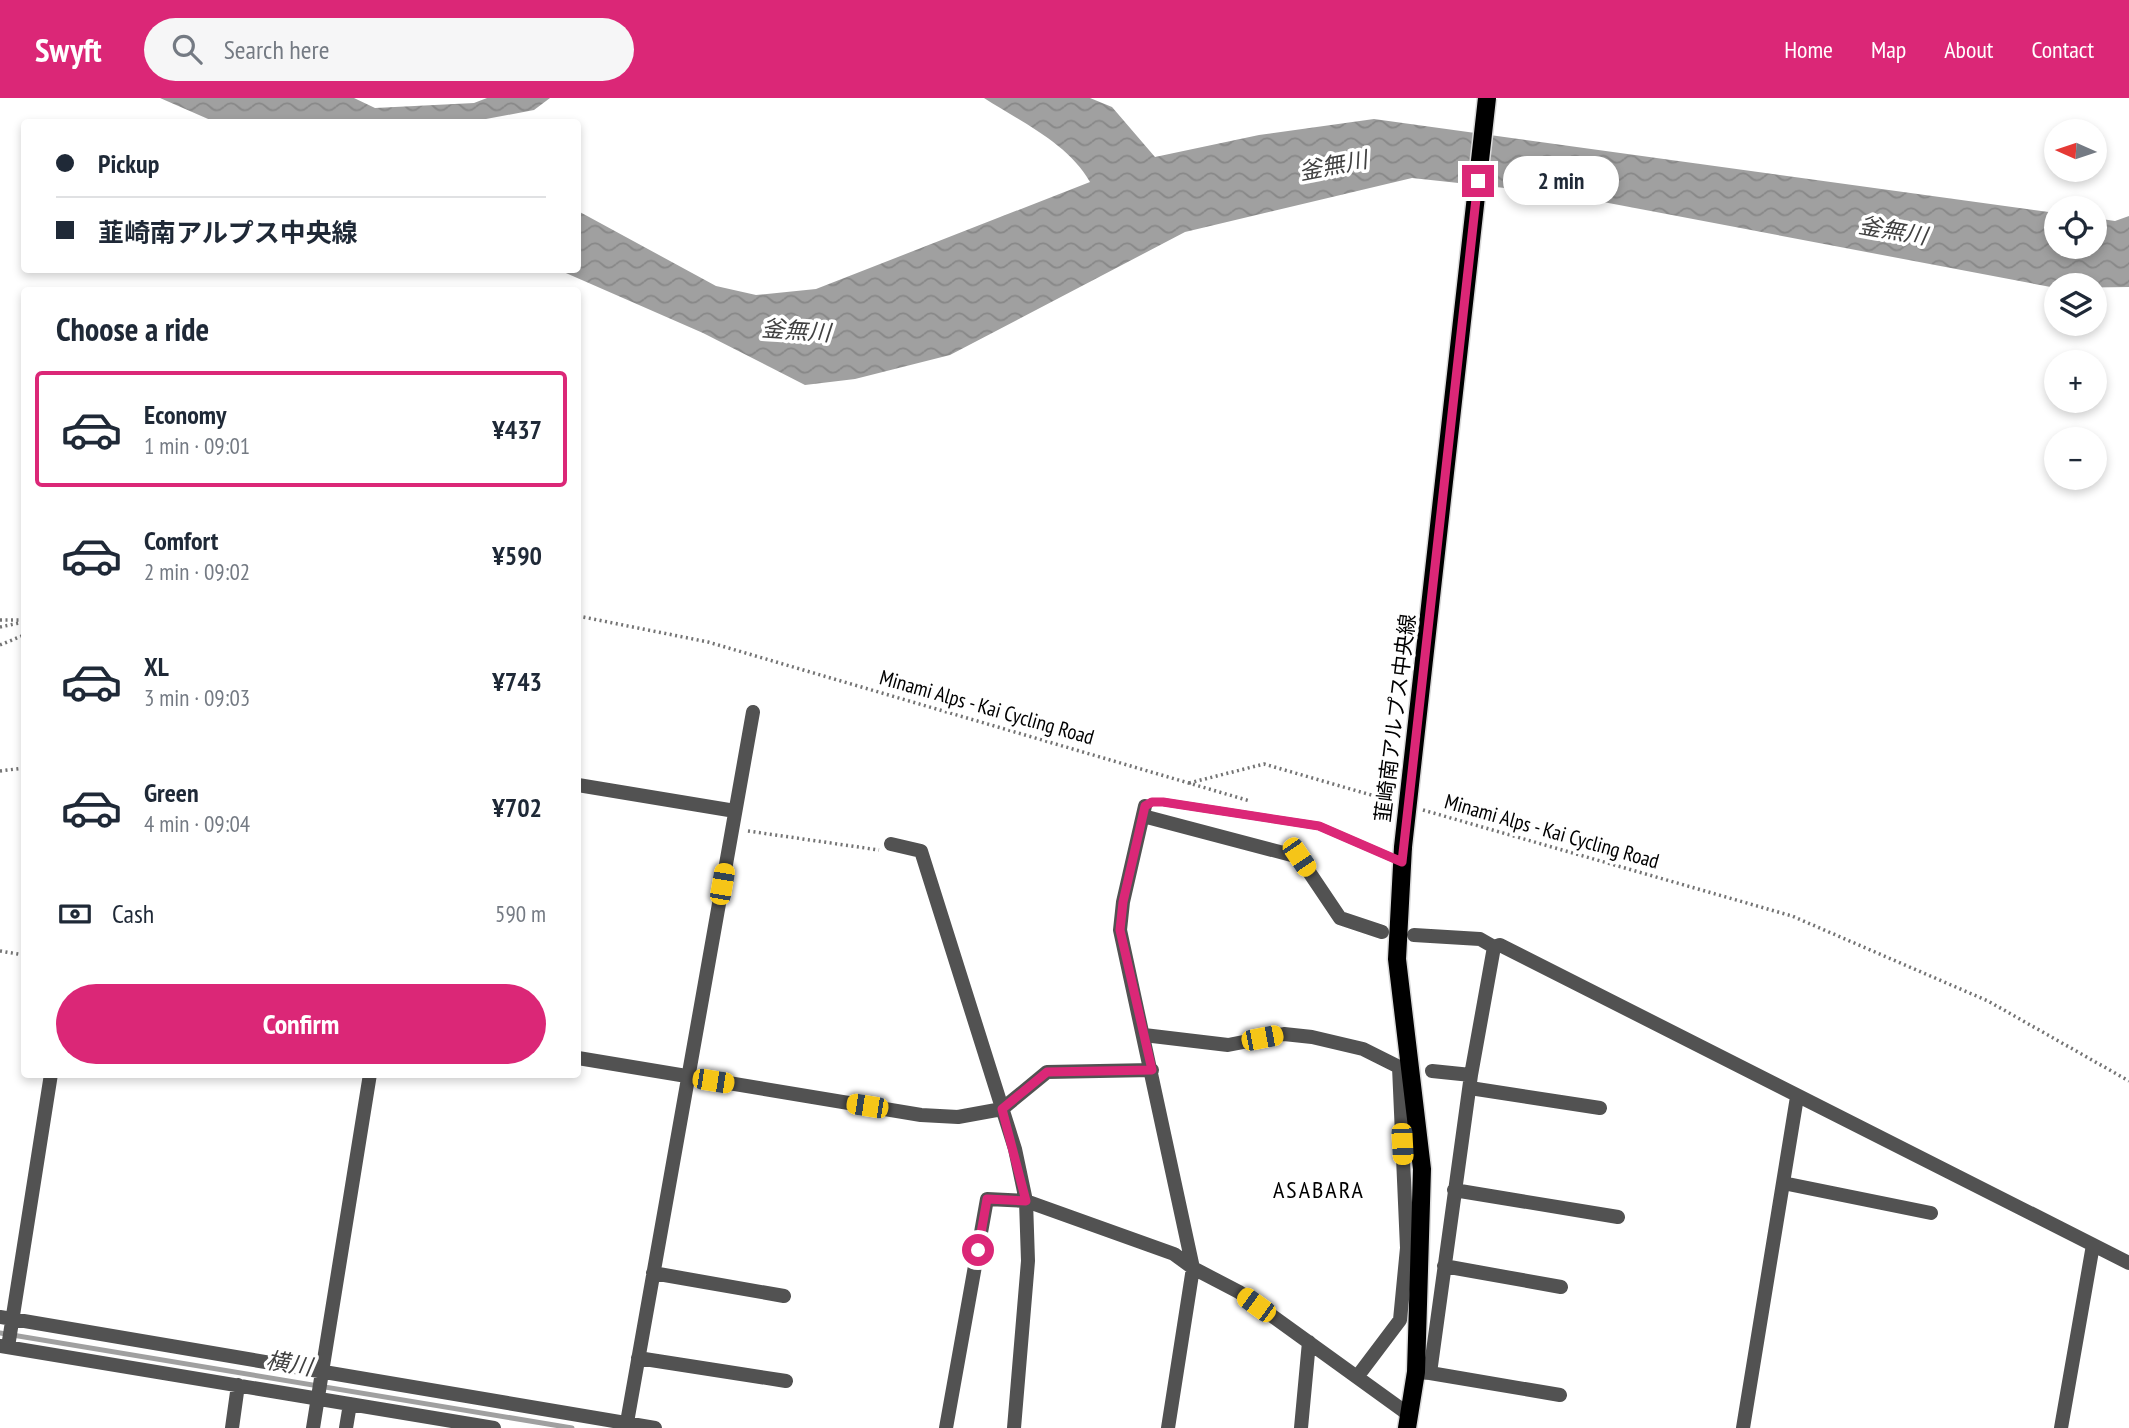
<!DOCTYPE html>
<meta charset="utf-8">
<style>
body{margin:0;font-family:"PT Sans Narrow","Noto Sans JP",sans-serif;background:#f6f6f7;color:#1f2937;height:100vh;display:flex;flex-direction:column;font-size:26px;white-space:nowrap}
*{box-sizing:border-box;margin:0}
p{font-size:23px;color:#747a83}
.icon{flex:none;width:38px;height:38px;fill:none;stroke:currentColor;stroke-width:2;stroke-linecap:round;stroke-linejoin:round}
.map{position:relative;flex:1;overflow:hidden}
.side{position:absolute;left:21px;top:189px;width:560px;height:791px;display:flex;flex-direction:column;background:#fff;border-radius:7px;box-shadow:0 4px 10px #0003}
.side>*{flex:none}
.top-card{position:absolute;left:21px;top:21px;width:560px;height:154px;border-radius:7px;box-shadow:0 4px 10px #0003;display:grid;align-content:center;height:154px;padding:0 35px;background:#fff}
.needle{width:46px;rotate:273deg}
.buttons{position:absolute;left:2044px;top:21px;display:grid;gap:14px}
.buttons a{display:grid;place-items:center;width:63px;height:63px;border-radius:50%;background:#fff;box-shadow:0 4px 10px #0003;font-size:35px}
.end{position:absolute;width:32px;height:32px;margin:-16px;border:9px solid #db2777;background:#fff;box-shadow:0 0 0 4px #fff}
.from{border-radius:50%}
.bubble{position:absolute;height:49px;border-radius:24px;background:#fff;box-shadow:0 4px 10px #0003;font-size:23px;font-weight:800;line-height:49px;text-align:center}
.car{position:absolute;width:21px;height:42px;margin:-21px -10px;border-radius:9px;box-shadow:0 0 5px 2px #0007;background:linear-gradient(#f5c518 24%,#345 0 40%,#f5c518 0 76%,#345 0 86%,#f5c518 0)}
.top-card b{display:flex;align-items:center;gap:24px;height:66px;font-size:26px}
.top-card b+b{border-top:2px solid #e0e1e3}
.top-card i{width:18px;height:18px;background:#1f2937}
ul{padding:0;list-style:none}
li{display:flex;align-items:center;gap:21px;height:116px;margin:0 14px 10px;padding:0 21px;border:4px solid transparent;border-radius:7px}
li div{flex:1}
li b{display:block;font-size:26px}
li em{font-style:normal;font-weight:800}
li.selected{border-color:#db2777}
li>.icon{width:63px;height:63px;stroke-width:1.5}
h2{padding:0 35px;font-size:32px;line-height:84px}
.pay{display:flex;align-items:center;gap:18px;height:77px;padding:0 35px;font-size:26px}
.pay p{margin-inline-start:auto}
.button{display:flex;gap:14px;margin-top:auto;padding:14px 35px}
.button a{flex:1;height:80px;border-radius:42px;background:#db2777;color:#fff;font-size:28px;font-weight:800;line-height:80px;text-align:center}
header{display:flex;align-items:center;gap:42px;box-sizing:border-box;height:98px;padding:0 35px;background:#db2777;color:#fff}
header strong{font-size:33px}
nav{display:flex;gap:38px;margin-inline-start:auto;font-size:24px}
.search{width:490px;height:63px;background:#f6f6f7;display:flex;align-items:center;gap:18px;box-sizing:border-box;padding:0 24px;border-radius:38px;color:#747a83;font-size:26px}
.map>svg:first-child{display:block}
.water{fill:url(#water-waves)}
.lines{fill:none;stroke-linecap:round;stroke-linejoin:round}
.stream{stroke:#a0a0a0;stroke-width:5}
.primary-casing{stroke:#dbdbdb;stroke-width:21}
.path{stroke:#747474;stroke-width:3.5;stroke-dasharray:2 3.5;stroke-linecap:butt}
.service{stroke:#525252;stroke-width:8}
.minor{stroke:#525252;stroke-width:14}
.primary{stroke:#000;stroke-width:18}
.primary-bridge-casing{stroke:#dbdbdb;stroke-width:21;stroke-linecap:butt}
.primary-bridge{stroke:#000;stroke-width:18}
.route{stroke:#db2777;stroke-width:9}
.labels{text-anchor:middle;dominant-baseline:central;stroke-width:7;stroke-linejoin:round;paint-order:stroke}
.street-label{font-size:21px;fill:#000;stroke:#fff}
.water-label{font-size:23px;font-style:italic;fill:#414141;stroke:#fff}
.quarter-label{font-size:24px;letter-spacing:2px;fill:#000;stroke:#fff}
</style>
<header>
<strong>Swyft</strong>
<div class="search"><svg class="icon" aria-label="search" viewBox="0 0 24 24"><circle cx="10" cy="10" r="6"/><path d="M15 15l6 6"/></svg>Search here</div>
<nav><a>Home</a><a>Map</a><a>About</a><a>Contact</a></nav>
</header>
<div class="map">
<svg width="2129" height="1330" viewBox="0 0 2129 1330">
<defs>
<pattern id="water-waves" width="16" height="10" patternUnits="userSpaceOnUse" patternTransform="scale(1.75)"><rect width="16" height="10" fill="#a0a0a0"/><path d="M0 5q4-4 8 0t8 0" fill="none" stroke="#888"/></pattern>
</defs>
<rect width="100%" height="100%" fill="#fff"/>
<path class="water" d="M160,0H354L375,10L474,5L487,0H550L534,12L470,24H215Z
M984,0H1090L1112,9L1155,59L1259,37L1374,21L2056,115V149H2095V120L2115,123L2129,118V189L2056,190L1561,96L1412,80L1185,134L950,257L855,281L805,287L703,235L559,172H578V113L716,188L756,197L816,191L1090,84C1068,45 1021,24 984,0Z"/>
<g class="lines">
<path class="stream" d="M0,1235L572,1330"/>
<g class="primary-casing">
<path id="primary" d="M1403,749L1397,861L1422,1071L1416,1274L1407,1330"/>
</g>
<path class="path" d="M578,518L708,544L1250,703
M0,522H22
M0,529L24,524
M0,547L24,537
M0,673L24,670
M1189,685L1264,666L1392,703
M1423,712L1792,818L1988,903L2129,983
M748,733L879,752
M0,853L24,857"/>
<path class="service" d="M1145,708L1152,704H1163L1319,728L1402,764"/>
<path class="minor" d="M578,687L735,713
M1145,708L1123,804L1120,832L1193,1170L1168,1330
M1143,718L1299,759L1340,820L1382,834
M891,746L921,753L1015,1051L1026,1103L1028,1163L1014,1330
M1414,837L1480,841L1494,849
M1144,937L1228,947L1284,936L1312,939L1363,951L1399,969L1407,1150L1400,1222L1357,1279
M578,960L921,1017L958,1019L1002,1011L1047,974L1152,972
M1432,973L1471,977
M1470,990L1600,1010
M1783,1085L1931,1115
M1454,1092L1618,1119
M1444,1168L1561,1189
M653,1175L784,1198
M0,1219L655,1330
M0,1248L494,1330
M8,1249L51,976
M638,1260L786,1283
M1416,1274L1430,1275L1471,977L1494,849L1500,847L2129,1165
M1430,1275L1560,1297
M232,1330L238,1287
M313,1330L370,976
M346,1330L350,1306
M626,1330L753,614
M946,1330L987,1101L1026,1103L1174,1156L1193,1170L1239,1194L1408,1316
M1301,1330L1309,1244
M1743,1330L1797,999
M2061,1330L2093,1147"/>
<use href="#primary" class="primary"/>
<g class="primary-bridge-casing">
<path id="primary-bridge" d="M1403,749L1487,0"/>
</g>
<use href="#primary-bridge" class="primary-bridge"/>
</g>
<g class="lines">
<path class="route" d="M978,1152L987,1101L1026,1103L1002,1011L1047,974L1152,972L1120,832L1123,804L1145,708L1152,704H1163L1319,728L1402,764L1478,83"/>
</g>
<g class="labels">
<g class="street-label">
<text transform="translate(987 609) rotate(16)">Minami Alps - Kai Cycling Road</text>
<text transform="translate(1395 620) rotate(-83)">韮崎南アルプス中央線</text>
<text transform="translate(1552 733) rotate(16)">Minami Alps - Kai Cycling Road</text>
</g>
<g class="water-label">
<text transform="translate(1333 67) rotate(-11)">釜無川</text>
<text transform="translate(1893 132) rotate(10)">釜無川</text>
<text transform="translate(796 232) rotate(4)">釜無川</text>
<text transform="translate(289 1265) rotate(9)">横川</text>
</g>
<g class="quarter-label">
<text x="1319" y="1091">ASABARA</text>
</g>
</g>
</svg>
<div class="buttons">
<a><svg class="needle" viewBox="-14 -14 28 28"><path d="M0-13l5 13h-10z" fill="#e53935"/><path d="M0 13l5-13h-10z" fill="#747a83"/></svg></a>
<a><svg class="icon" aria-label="locate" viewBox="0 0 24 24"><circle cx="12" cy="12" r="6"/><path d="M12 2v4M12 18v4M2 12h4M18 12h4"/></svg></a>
<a><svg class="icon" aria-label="layers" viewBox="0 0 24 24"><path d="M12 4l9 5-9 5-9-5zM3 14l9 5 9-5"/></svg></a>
<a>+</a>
<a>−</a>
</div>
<i class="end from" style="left:978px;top:1152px"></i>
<i class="end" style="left:1478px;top:83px"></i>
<div class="bubble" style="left:1503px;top:58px;width:116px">2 min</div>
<i class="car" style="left:1299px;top:759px;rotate:146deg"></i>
<i class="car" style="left:722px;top:786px;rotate:10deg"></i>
<i class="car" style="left:1262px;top:940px;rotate:79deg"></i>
<i class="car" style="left:713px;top:983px;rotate:99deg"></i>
<i class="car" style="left:867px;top:1008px;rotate:279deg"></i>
<i class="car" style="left:1402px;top:1046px;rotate:177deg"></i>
<i class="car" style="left:1256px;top:1207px;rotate:306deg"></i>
<div class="top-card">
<b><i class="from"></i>Pickup</b>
<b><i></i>韮崎南アルプス中央線</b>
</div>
<section class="side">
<h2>Choose a ride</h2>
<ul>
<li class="selected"><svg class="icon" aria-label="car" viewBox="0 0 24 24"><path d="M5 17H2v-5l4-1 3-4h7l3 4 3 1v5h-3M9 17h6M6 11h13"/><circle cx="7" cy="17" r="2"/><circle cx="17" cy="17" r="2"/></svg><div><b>Economy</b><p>1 min · 09:01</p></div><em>¥437</em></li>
<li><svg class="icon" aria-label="car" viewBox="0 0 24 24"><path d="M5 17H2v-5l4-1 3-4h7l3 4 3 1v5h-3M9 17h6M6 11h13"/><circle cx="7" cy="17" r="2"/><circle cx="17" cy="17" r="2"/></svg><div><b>Comfort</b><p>2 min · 09:02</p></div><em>¥590</em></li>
<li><svg class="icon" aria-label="car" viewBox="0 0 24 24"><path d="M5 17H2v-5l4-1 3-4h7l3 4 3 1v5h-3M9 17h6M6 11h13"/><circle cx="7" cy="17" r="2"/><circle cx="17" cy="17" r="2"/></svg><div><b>XL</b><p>3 min · 09:03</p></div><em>¥743</em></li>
<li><svg class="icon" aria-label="car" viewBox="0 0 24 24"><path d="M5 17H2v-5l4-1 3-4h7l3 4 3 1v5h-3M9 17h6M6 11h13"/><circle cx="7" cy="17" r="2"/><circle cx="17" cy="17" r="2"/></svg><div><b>Green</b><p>4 min · 09:04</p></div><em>¥702</em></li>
</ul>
<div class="pay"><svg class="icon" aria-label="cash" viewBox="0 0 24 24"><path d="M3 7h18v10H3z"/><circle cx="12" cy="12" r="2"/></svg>Cash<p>590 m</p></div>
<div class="button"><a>Confirm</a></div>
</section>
</div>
